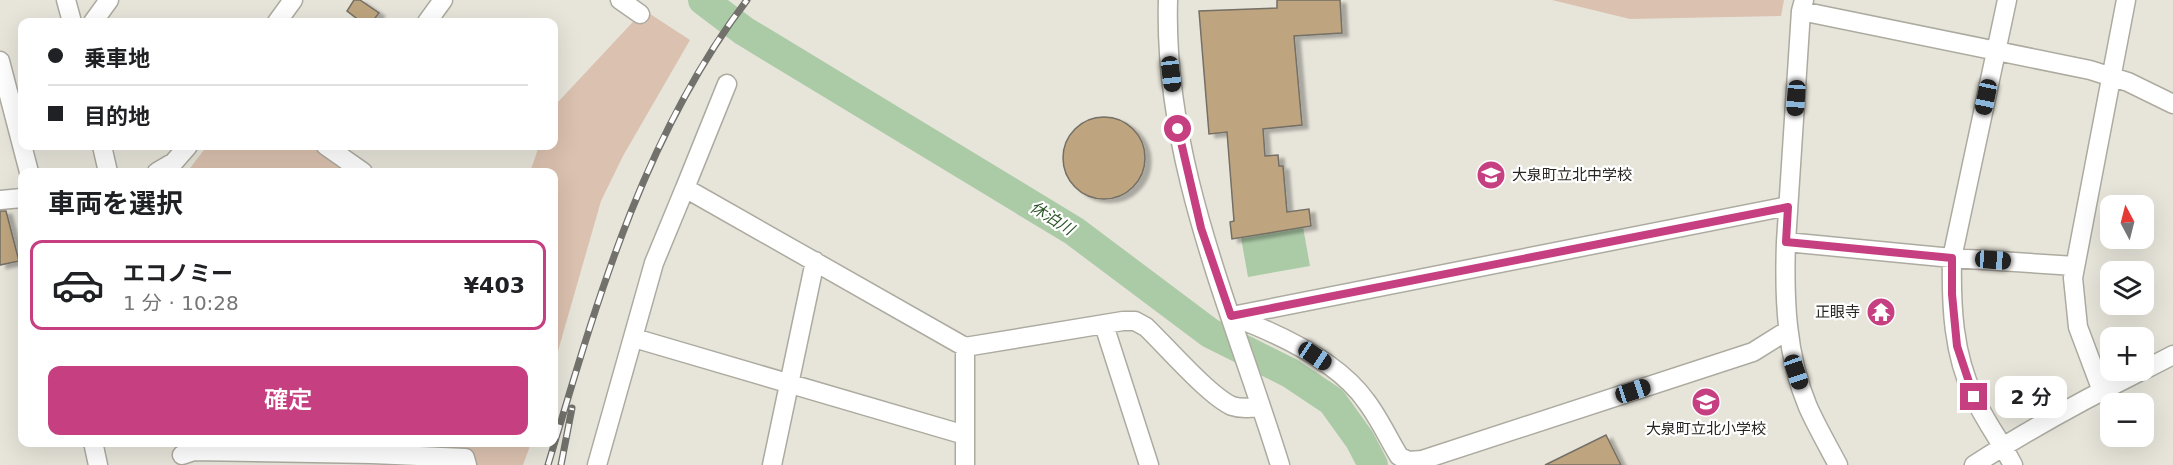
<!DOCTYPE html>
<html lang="ja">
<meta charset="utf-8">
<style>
body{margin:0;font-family:"DejaVu Sans","Noto Sans JP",sans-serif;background:#f6f6f6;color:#202124;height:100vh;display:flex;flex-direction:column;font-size:22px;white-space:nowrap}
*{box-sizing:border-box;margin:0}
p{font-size:20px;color:#757577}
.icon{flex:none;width:33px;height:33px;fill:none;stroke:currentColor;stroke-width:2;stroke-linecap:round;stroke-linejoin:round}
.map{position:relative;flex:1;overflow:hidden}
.drawer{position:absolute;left:18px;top:168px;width:540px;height:279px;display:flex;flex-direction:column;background:#fff;border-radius:12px;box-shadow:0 6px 24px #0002}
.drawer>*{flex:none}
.top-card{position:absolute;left:18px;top:18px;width:540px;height:132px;border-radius:12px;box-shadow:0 6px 24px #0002;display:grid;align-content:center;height:132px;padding:0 30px;background:#fff}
.needle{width:39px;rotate:353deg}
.controls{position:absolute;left:2100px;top:195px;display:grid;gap:12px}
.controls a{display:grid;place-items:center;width:54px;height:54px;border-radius:12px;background:#fff;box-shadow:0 6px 24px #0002;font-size:30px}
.end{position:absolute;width:27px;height:27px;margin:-14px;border:8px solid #c64081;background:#fff;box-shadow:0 0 0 3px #fff}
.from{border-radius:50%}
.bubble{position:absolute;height:42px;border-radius:12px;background:#fff;box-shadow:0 6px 24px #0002;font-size:20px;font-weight:600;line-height:42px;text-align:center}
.car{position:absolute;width:18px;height:36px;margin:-18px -9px;border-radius:8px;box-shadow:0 0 4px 2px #0007;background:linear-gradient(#222 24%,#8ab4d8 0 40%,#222 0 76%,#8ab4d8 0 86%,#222 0)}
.top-card b{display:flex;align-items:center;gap:21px;height:57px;font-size:22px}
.top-card b+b{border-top:2px solid #e0e0e0}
.top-card i{width:15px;height:15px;background:#202124}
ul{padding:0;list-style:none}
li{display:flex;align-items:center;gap:18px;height:90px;margin:0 12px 9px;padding:0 18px;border:3px solid #e0e0e0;border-radius:12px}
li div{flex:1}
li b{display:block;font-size:22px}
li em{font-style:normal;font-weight:600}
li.selected{border-color:#c64081}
li>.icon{width:54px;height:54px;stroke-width:1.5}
h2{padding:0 30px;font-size:27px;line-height:72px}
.action{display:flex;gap:12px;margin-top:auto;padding:12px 30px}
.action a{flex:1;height:69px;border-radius:12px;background:#c64081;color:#fff;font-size:24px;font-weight:600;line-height:69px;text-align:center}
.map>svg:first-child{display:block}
.green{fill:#dbc1af}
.water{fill:#abcaa6}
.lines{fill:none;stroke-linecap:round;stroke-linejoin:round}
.river{stroke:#abcaa6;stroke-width:30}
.building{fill:#bea57f;stroke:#756f66;stroke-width:1.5;filter:url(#shadow)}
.minor-casing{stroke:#adaba0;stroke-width:21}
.minor{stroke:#fff;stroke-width:18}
.rail-casing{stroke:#73716b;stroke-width:7}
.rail{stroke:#fff;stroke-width:4.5;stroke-dasharray:14;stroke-linecap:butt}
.route{stroke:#c64081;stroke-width:8}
.labels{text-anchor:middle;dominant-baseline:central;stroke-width:4.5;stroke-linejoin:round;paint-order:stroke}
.poi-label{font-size:15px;fill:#262521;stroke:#fff;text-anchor:start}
.water-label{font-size:16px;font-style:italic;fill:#2b5627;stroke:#fff}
</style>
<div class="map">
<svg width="2173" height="465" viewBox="0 0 2173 465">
<defs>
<filter id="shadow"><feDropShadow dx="6" dy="3.5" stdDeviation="1.5" flood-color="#0004"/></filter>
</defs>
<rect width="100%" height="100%" fill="#e7e5da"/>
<path class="green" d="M1552,0H1784L1781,16L1630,19Z
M644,10L690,40L623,156L601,201L554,365V172H530L539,146H554V109L558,102Z
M207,146H312L350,172H187Z
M449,443H531L523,465H463L467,452L448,448Z"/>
<path class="water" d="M1303,227L1310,266L1248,277L1241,238Z"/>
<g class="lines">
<path class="river" d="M703,0L744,31L1074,231L1210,333L1290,373L1332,401L1360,440L1373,465"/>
</g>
<path class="building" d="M354,0H360L379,13L372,22H353L356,18L347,11Z
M1277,0H1340L1342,33L1294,36L1302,125L1263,129L1265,156L1278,155L1279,166H1283L1287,212L1309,209L1311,226L1232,239L1230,222L1234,221L1227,132L1209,134L1199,11L1277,8Z
M1063 158a41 41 0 1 1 82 0a41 41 0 1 1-82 0Z
M0,211H6L19,261L0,265Z
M1606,435L1621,465H1545Z"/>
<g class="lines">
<g class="minor-casing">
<path id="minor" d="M66,0L72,22
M620,0L640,14
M1168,0C1163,162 1233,313 1280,465
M1804,0L1801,11L1786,242C1784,298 1786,355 1808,407C1817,427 1828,446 1838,465
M2007,0L1952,258C1951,305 1953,354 1974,397C1985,421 2001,442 2013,465
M1801,11L2090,70L2128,82L2173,104
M93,22L109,0
M277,22L293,0
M427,22L443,0
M0,61L29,172
M102,146L108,172
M326,146L363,172
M157,172L174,162L188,146
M685,188L727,84
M0,200L22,198
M1786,242L1952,258L2075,266
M1231,316C1277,333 1337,360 1366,401C1379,418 1388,438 1399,456L1408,461L1422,460L1753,352L1788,330
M1232,316L1788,206
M1104,325L1149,465
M634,338L965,435
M2144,370L2173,355
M2102,391L2078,327L2073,278L2126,0
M93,442L98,465
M182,455L194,451L372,454L465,458L467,465
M597,465L654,263L685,188L965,347L1123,321H1135L1146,327C1166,346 1209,396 1232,406C1241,409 1250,408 1259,407
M772,465L815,261
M965,465V347
M1974,465C2028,430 2085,399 2143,370"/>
</g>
<use href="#minor" class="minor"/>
<g class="rail-casing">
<path id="rail" d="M548,465C596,304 643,136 747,0
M561,465L572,408"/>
</g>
<use href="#rail" class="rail"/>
</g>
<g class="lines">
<path class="route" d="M1178,129L1201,228L1231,316L1788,207L1786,242L1952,258V294L1957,346L1974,397"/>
</g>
<defs>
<g id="school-disc" transform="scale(1.5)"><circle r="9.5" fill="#c64081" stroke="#fff"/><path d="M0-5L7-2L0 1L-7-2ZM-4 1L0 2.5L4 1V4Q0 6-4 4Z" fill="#fff"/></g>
<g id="temple-disc" transform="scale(1.5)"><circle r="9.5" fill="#c64081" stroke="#fff"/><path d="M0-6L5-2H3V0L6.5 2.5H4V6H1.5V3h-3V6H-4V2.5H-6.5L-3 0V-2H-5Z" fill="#fff"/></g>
</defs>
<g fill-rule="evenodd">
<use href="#school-disc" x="1491" y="175"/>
<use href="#temple-disc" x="1881" y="312"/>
<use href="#school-disc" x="1706" y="402"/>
</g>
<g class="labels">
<g class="poi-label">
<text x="1512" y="175">大泉町立北中学校</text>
<text x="1860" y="312" text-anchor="end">正眼寺</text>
<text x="1706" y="429" text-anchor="middle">大泉町立北小学校</text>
</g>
<g class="water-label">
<text transform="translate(1052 218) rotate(32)">休泊川</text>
</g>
</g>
</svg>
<div class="controls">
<a><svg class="needle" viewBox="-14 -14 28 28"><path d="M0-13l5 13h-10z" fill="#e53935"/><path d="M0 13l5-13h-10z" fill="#757577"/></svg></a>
<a><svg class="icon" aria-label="layers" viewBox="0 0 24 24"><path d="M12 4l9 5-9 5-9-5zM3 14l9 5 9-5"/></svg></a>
<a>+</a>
<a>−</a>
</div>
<i class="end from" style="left:1178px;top:129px"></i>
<i class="end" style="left:1974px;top:397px"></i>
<div class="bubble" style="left:1995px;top:376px;width:72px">2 分</div>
<i class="car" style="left:1171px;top:74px;rotate:173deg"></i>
<i class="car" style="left:1986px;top:97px;rotate:192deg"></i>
<i class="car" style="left:1796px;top:98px;rotate:184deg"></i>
<i class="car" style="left:1993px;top:260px;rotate:94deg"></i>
<i class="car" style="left:1315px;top:356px;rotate:124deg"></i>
<i class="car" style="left:1796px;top:372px;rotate:161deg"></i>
<i class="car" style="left:1633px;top:391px;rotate:72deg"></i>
<div class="top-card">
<b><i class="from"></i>乗車地</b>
<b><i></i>目的地</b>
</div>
<section class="drawer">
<h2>車両を選択</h2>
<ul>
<li class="selected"><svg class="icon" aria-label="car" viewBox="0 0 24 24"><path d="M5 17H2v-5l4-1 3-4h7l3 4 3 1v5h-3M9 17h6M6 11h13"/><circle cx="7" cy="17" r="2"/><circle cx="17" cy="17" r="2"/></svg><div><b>エコノミー</b><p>1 分 · 10:28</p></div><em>¥403</em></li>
</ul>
<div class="action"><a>確定</a></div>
</section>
</div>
